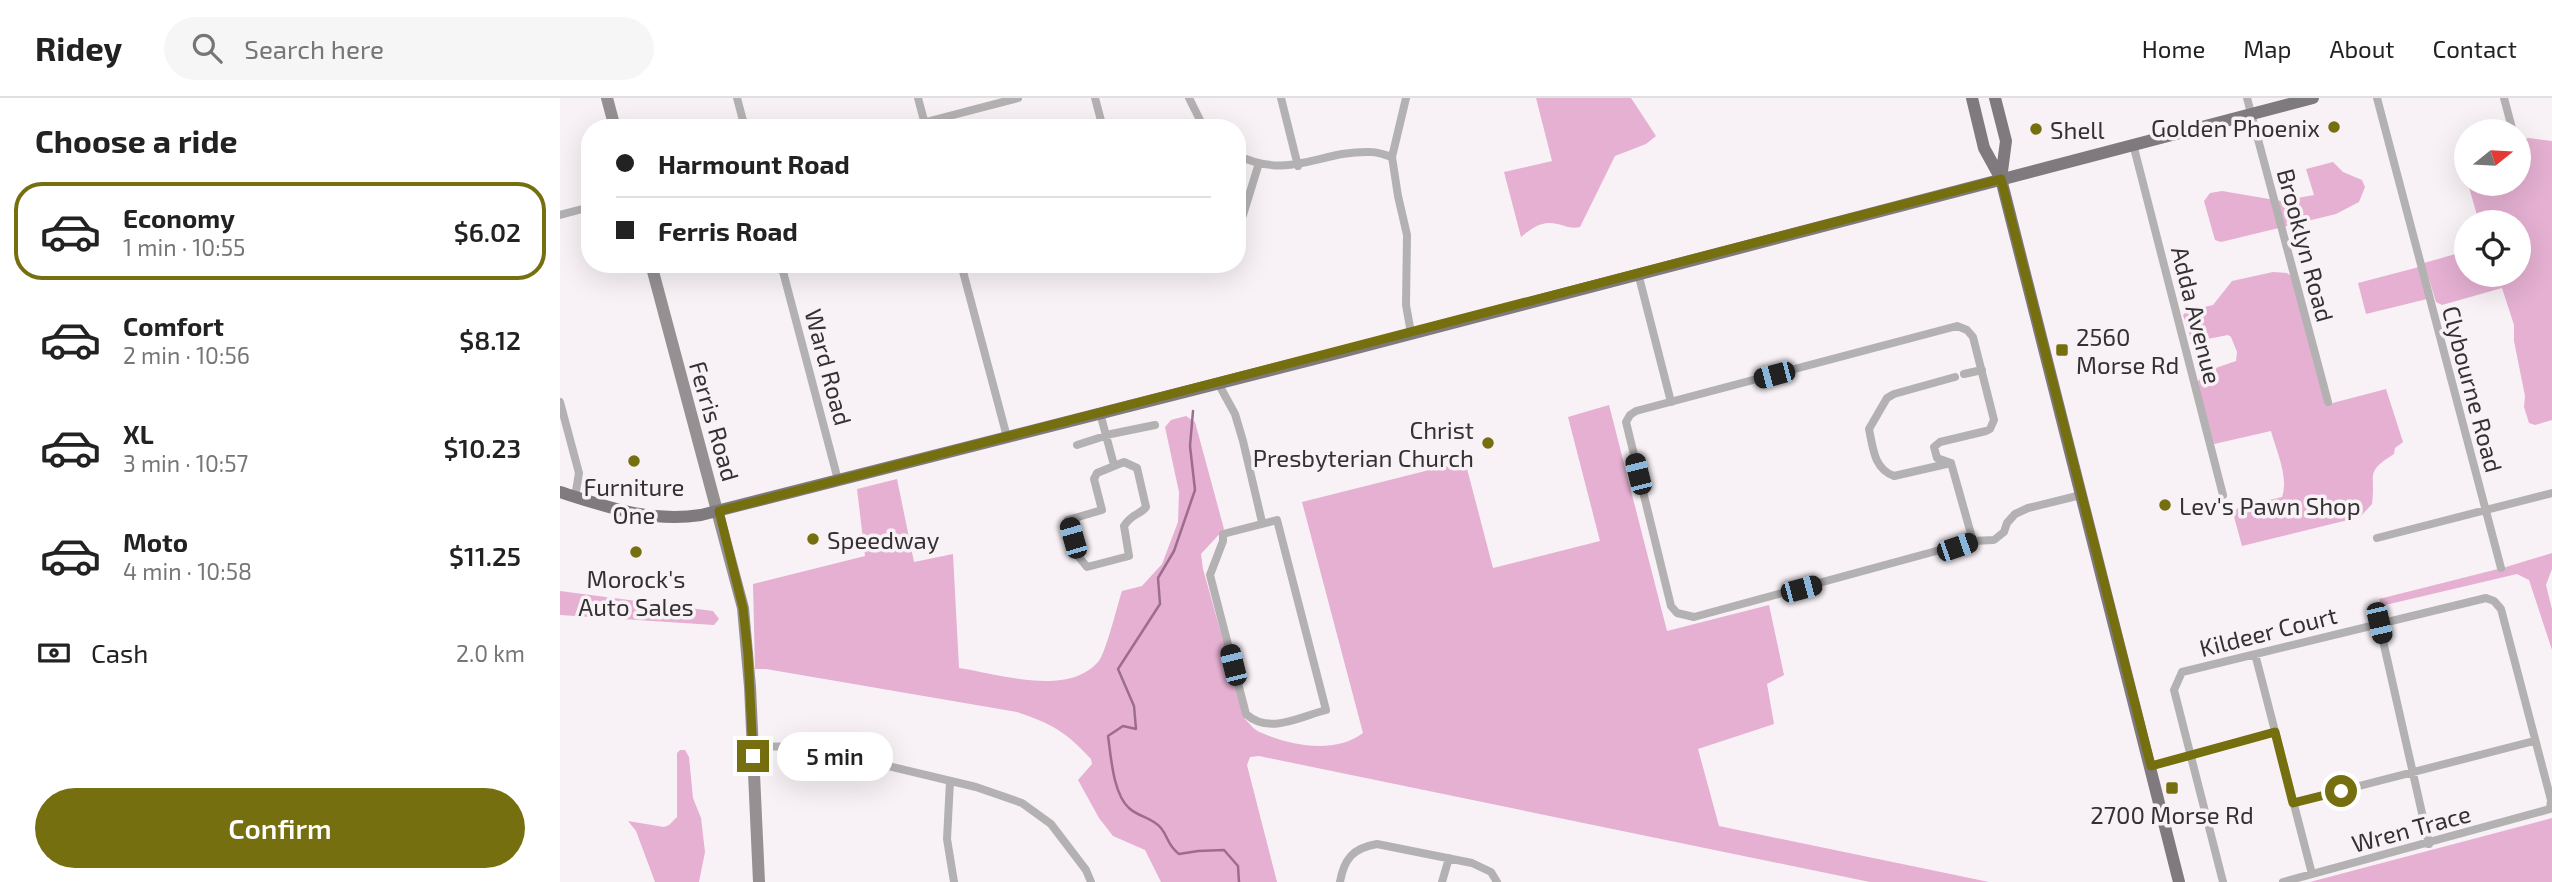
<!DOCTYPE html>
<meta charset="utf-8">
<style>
body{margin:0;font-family:"Exo 2",sans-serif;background:#f6f6f6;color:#222;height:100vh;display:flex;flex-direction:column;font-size:26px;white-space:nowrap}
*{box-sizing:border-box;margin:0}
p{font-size:23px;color:#767676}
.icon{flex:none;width:38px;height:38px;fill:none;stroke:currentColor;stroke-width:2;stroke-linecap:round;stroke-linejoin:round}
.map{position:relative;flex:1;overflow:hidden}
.panel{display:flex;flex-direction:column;background:#fff;width:560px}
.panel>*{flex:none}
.guide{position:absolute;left:21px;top:21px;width:665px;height:154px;border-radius:28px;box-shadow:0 7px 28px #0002;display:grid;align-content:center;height:154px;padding:0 35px;background:#fff}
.needle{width:46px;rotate:72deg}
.controls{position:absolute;left:1894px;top:21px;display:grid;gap:14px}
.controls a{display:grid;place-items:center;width:77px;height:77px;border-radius:50%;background:#fff;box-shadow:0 7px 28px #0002;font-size:35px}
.end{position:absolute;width:32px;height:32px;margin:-16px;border:9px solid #766f0f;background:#fff;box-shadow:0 0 0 4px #fff}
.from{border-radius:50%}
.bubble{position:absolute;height:49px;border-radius:24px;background:#fff;box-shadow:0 7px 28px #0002;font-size:23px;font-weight:600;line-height:49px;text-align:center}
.car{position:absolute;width:21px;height:42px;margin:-21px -10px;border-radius:9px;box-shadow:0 0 5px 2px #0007;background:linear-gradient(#222 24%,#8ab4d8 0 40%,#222 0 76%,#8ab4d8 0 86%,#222 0)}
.guide b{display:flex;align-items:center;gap:24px;height:66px;font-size:26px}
.guide b+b{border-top:2px solid #e0e0e0}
.guide i{width:18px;height:18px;background:#222}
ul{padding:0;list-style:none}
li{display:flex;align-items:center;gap:21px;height:98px;margin:0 14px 10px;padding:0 21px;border:4px solid transparent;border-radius:28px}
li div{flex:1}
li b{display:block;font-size:26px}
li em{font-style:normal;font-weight:600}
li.current{border-color:#766f0f}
li>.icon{width:63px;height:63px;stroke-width:1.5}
h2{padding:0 35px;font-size:32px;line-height:84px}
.pay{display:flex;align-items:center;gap:18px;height:77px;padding:0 35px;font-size:26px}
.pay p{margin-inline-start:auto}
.primary-button{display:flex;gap:14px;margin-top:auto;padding:14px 35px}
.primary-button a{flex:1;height:80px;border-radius:42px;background:#766f0f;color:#fff;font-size:28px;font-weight:600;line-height:80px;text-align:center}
header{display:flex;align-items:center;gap:42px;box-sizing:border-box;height:98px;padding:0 35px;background:#fff;border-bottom:2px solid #e0e0e0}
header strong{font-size:33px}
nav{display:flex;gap:38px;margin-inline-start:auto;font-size:24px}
.search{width:490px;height:63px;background:#f6f6f6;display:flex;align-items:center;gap:18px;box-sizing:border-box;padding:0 24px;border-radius:38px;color:#767676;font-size:26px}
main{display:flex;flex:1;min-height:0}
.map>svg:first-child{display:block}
.green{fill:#e5b0d2}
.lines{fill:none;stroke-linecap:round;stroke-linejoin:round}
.stream{stroke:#9c6d8c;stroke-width:2.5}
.street{stroke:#b4b1b3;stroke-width:8}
.secondary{stroke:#959193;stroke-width:12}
.primary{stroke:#7e7a7d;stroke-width:12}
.route{stroke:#766f0f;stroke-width:9}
.poi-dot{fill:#766f0f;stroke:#f8f2f6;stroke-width:2.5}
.labels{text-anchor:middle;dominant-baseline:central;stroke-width:7;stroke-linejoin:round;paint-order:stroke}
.poi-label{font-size:24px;fill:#343133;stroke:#f8f2f6;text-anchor:start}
.street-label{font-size:24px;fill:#343133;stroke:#f8f2f6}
</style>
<header>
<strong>Ridey</strong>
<div class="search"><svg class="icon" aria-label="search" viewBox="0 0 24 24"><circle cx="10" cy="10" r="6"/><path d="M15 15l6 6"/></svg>Search here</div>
<nav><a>Home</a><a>Map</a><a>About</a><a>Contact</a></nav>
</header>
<main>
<section class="panel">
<h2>Choose a ride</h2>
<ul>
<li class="current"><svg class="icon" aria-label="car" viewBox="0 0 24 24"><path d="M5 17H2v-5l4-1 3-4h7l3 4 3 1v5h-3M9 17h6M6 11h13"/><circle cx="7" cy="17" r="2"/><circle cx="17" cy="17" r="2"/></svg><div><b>Economy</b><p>1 min · 10:55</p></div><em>$6.02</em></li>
<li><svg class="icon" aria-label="car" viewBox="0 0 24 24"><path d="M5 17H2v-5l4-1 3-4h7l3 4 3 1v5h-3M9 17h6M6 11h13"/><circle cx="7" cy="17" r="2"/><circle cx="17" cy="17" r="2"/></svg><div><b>Comfort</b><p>2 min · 10:56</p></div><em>$8.12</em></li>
<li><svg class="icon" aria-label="car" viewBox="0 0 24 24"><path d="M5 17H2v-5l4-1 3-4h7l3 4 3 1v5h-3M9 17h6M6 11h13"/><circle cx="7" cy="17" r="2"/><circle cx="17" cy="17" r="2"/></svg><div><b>XL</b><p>3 min · 10:57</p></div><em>$10.23</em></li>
<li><svg class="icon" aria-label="car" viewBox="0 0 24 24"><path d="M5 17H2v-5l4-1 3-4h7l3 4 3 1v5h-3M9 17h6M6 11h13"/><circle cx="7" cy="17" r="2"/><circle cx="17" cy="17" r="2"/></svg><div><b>Moto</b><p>4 min · 10:58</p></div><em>$11.25</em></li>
</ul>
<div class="pay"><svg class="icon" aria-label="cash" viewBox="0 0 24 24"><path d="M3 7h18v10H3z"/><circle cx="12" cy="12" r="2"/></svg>Cash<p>2.0 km</p></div>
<div class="primary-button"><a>Confirm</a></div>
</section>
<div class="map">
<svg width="1992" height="784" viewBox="0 0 1992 784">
<rect width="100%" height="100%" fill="#f8f2f6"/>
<path class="green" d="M976,0H1071L1096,38L1086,46L1055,58L1020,129C1010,131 1007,128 997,126C982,122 972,130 961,139L944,74L992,63Z
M1969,40L1992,43V322L1975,327L1969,325L1964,309L1965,298L1954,243V227L1942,190L1882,207L1876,204L1864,165L1906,153V177H1958V124H1919L1908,86H1958V42Z
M1773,64L1783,74L1802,82L1805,89L1799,104L1776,116L1661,144L1655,142L1644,103L1650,95L1662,93L1721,103L1754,97L1746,71Z
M1859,169L1867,201L1806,216L1798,185Z
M1713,174L1727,175L1731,178L1765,307L1826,291L1843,344L1835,350L1834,356C1804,375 1816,375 1812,406L1800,419L1682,448L1673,415L1679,409L1722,399C1729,379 1716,352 1711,333L1654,346L1637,285L1644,274L1676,263L1677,254L1671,239L1668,237L1637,243L1630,238L1623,217L1627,213L1653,207L1672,183Z
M1049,307L1107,533L1209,507L1224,577L1207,586L1214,626L1138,651L1159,728L1429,784H1310L699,658L690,659L687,667L717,784H601L585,752L553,738L539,720L518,682L532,666L531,661C505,633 492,626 457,614L206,571H195L193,486L305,458L297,391L337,381L354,464L393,456L399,570C439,576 507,599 538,564C546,555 557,508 562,493L582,488L602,466L618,424L619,394L605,329L611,322L626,318L635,324L664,431L641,456L643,471L685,621C690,626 695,633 702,635C732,648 775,656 803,635L742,404L905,363L933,470L1040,443L1008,319Z
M1992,455V471L1986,487L1992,511V552L1969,482L1957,476L1821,508L1819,501L1946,469Z
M0,493L153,513L159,521L154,527L0,517Z
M120,652H125L129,659L133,700L141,720L145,754L139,784H95L76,733L68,723L104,729L109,727L117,719V655Z
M1992,720V784H1750Z"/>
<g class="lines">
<path class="stream" d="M633,313L630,348L635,392L614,453L598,480L600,506L558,571L574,608L576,631L563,628L548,638C551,658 553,696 569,710C578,719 592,719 601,730C609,740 607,747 619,756L638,753L664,752L678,768L679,784"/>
<path class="street" d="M177,0L185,30
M358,0L366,30
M535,0L543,30
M629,0L644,30
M721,0L738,68
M846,0L832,59L838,98L847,137L846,207L851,235
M1687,0L1768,304
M1817,0L1941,470
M1944,0L1952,30
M343,30L458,0
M1573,46L1663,397
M677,57C730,83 760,52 811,54C818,54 825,57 832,59
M0,117L30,109
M677,125L683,117L699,65
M221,166L278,382
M401,166L447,339
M1078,175L1111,304
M1404,276L1422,272
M658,285L675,316L683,343L702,424
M0,304L19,375L15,399
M540,315L554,367
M517,347L551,336L595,327
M564,364L577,370L586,409C580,417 572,415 564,428L569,458L527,469L518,458L508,422L542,412L534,381L537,375Z
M1391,365L1334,378C1314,371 1313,350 1309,331L1327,300L1334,296L1395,279
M717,422L766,612C739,619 709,637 686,616L650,477L663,443V436Z
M1817,440L1992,395
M1413,443L1391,365L1377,360L1374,349L1380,344L1426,333L1430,331L1434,322L1413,239L1407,232L1397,228L1076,313L1070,317L1066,324L1111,508L1117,515L1134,519L1413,443L1434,442L1444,434L1447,425L1455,416L1468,410L1521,397
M1819,525L1869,746
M1695,556L1752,776
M193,648L240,649L278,656L416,689L462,705L491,726L526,772L531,784
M1591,668L1715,634
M390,683L387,741L394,784
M1733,705L1974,643
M780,784C784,761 793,750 817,746L912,765L931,774L937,784
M882,784L889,760
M1663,784L1614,592L1622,574L1926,500L1934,503L1941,511L1991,702L1990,711L1723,784"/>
<path class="secondary" d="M47,0L55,30
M91,166L183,510L190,589L199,784"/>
<path class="primary" d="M1412,0L1424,50L1441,81L1619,784
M1435,0L1446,43L1441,81
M0,394C47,409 91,425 141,417L778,255L1753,0"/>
</g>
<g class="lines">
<path class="route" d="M193,658L188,556L183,510L159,413L1441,81L1591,668L1715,634L1733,705L1781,693"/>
</g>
<g class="poi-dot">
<circle cx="1774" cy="29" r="7"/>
<circle cx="1476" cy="31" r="7"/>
<rect x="1495" y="245" width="14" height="14" rx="3.5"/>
<circle cx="928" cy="345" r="7"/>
<circle cx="74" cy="363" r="7"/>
<circle cx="1605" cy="407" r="7"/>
<circle cx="253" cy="441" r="7"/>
<circle cx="76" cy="454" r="7"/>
<rect x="1605" y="683" width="14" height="14" rx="3.5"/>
</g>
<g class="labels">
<g class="poi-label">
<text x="1760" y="29" text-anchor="end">Golden Phoenix</text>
<text x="1490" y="31">Shell</text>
<text x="1516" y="238">2560<tspan x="1516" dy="28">Morse Rd</tspan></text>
<text x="914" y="331" text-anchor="end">Christ<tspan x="914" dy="28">Presbyterian Church</tspan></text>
<text x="74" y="388" text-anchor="middle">Furniture<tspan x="74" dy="28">One</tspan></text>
<text x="1619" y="407">Lev's Pawn Shop</text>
<text x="267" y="441">Speedway</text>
<text x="76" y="480" text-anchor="middle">Morock's<tspan x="76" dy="28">Auto Sales</tspan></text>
<text x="1612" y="716" text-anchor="middle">2700 Morse Rd</text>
</g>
<g class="street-label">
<text transform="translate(1746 147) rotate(75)">Brooklyn Road</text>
<text transform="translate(1637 217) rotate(76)">Adda Avenue</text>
<text transform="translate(269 269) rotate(75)">Ward Road</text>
<text transform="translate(1913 291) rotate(75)">Clybourne Road</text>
<text transform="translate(155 323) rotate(74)">Ferris Road</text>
<text transform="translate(1708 533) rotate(-14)">Kildeer Court</text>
<text transform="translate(1851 730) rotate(-15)">Wren Trace</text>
</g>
</g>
</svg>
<div class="controls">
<a><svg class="needle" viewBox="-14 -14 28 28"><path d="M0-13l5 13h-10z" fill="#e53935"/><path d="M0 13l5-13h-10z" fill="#767676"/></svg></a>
<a><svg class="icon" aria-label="locate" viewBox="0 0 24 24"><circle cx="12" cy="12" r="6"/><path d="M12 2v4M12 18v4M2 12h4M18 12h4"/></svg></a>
</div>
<i class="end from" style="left:1781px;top:693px"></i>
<i class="end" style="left:193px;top:658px"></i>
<div class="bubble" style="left:217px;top:634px;width:116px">5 min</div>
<i class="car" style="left:1214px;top:277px;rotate:255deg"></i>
<i class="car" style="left:1078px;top:376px;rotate:346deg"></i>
<i class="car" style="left:513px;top:440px;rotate:344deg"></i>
<i class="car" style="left:1397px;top:449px;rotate:71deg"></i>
<i class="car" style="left:1241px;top:491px;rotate:75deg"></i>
<i class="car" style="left:1819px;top:525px;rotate:167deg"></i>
<i class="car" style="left:673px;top:567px;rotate:346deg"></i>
<div class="guide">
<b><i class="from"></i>Harmount Road</b>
<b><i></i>Ferris Road</b>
</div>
</div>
</main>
